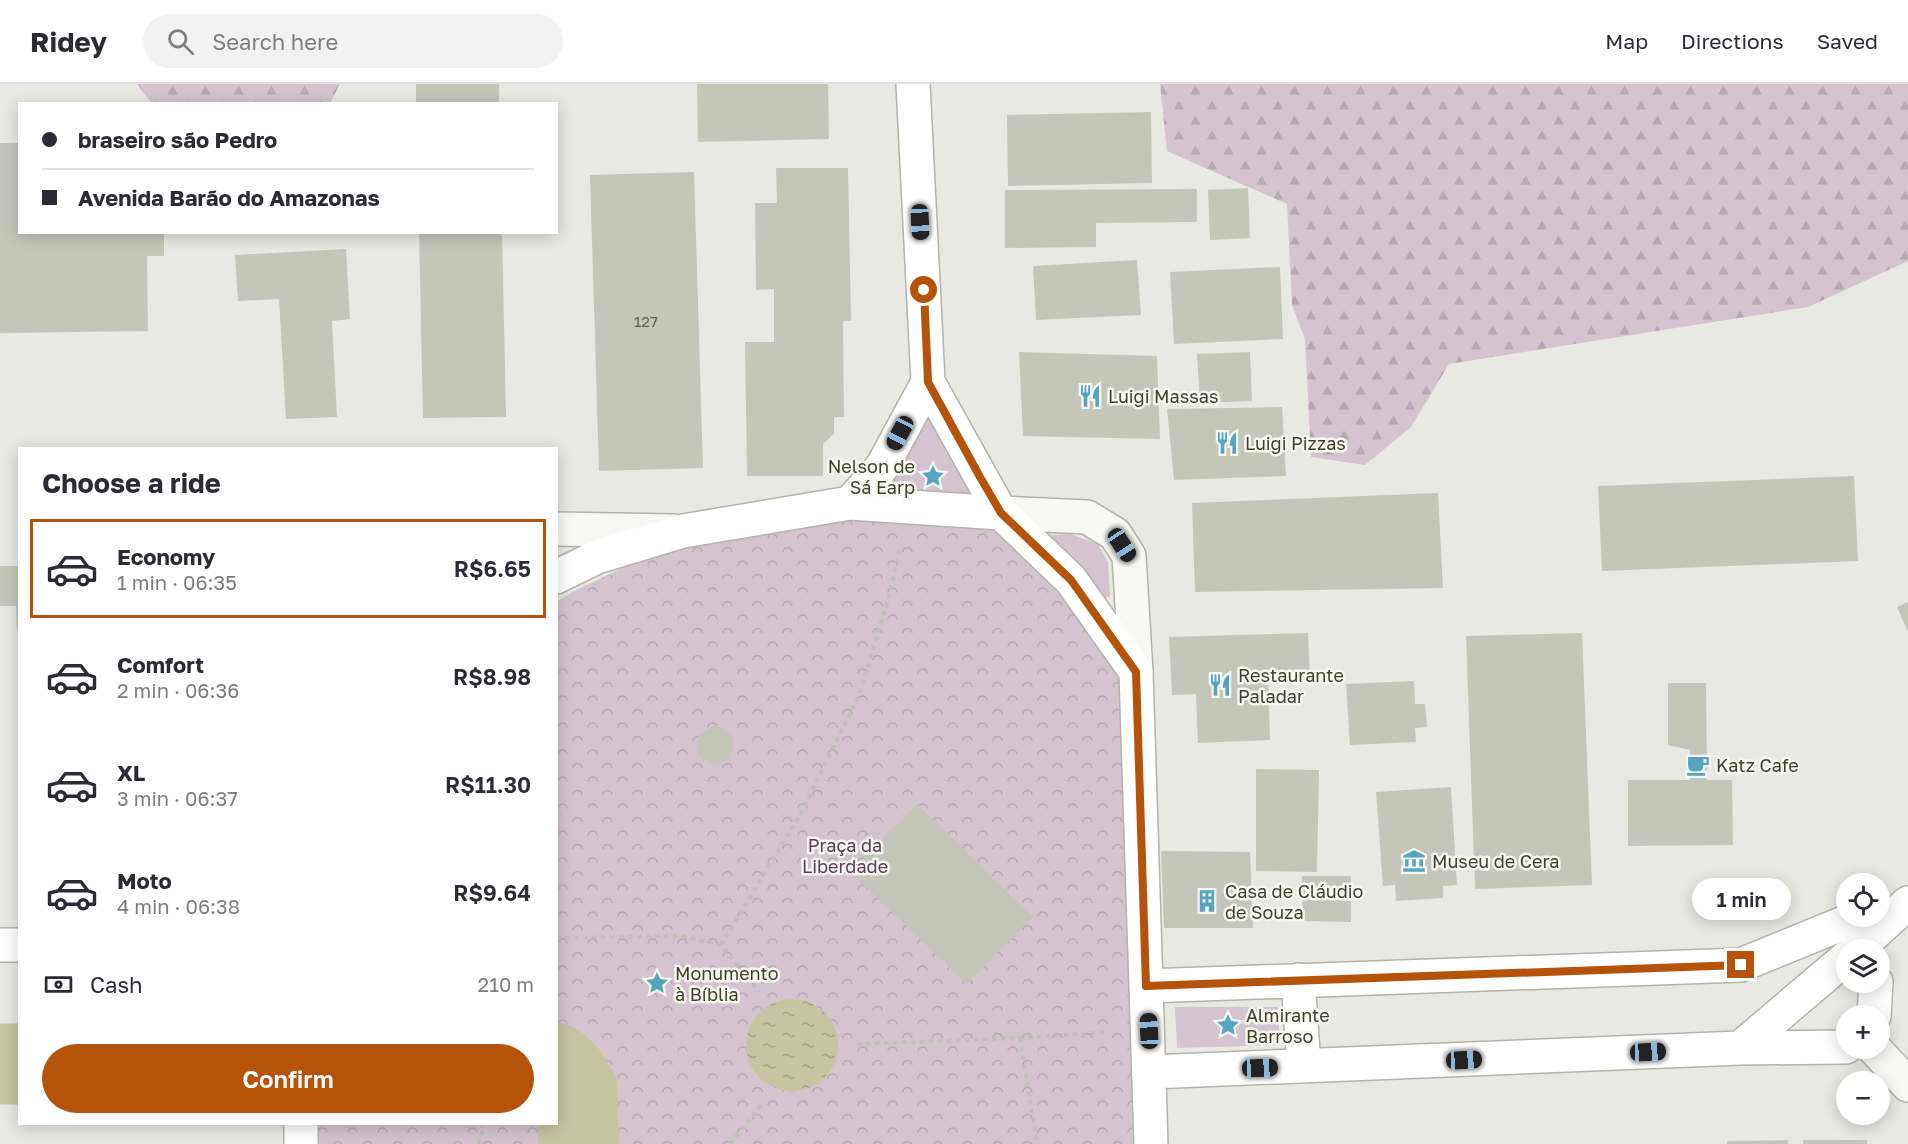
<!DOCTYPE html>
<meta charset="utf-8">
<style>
body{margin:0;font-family:"Golos Text",sans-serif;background:#f2f2f3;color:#2b2b33;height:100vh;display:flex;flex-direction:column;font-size:22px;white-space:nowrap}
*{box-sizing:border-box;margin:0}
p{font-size:20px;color:#7c7c81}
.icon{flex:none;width:33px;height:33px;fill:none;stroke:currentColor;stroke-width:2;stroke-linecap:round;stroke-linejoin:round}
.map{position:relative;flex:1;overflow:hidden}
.details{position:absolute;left:18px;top:363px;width:540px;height:678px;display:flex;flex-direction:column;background:#fff;border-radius:0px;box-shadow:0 3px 15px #0003}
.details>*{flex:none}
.guide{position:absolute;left:18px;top:18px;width:540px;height:132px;border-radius:0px;box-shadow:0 3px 15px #0003;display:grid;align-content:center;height:132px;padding:0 24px;background:#fff}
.tools{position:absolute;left:1836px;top:789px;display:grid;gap:12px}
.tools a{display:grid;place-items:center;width:54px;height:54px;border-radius:50%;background:#fff;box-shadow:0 3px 15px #0003;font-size:30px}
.end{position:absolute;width:27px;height:27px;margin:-14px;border:8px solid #b45309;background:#fff;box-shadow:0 0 0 3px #fff}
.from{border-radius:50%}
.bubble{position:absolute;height:42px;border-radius:21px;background:#fff;box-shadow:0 3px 15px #0003;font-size:20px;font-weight:600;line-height:42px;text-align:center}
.car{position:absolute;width:18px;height:36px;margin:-18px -9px;border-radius:8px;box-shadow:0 0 4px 2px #0007;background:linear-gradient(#222 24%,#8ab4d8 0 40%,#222 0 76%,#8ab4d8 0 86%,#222 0)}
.guide b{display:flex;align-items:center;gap:21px;height:57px;font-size:22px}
.guide b+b{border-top:2px solid #e1e1e2}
.guide i{width:15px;height:15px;background:#2b2b33}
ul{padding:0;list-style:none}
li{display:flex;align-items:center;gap:18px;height:99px;margin:0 12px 9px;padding:0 12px;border:3px solid transparent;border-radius:0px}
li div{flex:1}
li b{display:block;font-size:22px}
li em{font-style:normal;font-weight:600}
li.active{border-color:#b45309}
li>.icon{width:54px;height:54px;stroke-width:1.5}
h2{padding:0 24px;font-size:27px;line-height:72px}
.pay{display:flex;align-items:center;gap:15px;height:66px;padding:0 24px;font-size:22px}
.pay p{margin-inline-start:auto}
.primary-button{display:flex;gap:12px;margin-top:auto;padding:12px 24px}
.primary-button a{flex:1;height:69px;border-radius:36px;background:#b45309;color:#fff;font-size:24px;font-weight:600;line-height:69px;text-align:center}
header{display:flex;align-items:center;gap:36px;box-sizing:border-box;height:84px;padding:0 30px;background:#fff;border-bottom:2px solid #e1e1e2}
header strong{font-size:28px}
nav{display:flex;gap:33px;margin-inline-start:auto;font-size:21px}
.search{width:420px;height:54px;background:#f2f2f3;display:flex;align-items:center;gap:15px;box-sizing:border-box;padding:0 21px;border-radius:33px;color:#7c7c81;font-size:22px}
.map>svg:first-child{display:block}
.grass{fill:#d3c4d0}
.forest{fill:url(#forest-firs)}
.park{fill:url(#park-crowns)}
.water{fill:url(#water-ripples)}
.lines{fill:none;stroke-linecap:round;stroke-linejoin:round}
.river{stroke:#c6c4a1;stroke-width:81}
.building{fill:#c5c6ba}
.street-casing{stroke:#b3b3a8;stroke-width:36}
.secondary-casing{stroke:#b3b3a8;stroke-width:36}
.path{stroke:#c0c1b9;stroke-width:4;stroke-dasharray:4.5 4.5;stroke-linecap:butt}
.street{stroke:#f8f8f5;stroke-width:33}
.secondary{stroke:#fff;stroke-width:33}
.route{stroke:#b45309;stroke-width:8}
.labels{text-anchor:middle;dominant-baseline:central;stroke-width:5;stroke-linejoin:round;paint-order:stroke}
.number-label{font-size:15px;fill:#606250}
.poi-label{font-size:18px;fill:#3f402c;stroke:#f7f7f2;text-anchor:start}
.park-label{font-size:18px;fill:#5a3b53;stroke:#f7f7f2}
</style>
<header>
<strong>Ridey</strong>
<div class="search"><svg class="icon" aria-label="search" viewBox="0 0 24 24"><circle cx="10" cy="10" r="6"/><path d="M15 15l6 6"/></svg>Search here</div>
<nav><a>Map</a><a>Directions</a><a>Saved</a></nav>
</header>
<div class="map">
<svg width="1908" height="1060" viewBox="0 0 1908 1060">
<defs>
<pattern id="forest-firs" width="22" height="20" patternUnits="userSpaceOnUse" patternTransform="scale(1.5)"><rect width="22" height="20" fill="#d3c4d0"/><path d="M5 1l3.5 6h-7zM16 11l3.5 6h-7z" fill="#b6a9b3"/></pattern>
<pattern id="park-crowns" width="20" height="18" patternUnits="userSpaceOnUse" patternTransform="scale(1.5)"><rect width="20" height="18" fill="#d3c4d0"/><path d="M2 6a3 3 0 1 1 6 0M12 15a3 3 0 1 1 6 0" fill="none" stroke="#b6a9b3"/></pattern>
<pattern id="water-ripples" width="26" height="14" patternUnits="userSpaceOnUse" patternTransform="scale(1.5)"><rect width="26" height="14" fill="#c6c4a1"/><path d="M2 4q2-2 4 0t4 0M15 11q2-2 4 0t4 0" fill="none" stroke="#a2a183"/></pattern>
</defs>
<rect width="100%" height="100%" fill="#e9e9e3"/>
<path class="grass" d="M928,319L972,414L887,407Z
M1070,450L1098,460L1108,479L1110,512L1105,514C1087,488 1071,474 1045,456L1048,451Z
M1175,923H1278L1280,961L1177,964Z"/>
<path class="forest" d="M137,0H340L330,19L152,20Z
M1160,0H1908V177L1808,223L1449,280L1411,343L1365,381L1311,373L1305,255L1292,221L1287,120L1167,67Z"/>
<path class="park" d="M857,427L995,440L1064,501L1126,588L1141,1060H309L308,1040H556V518L576,506L683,455Z"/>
<path class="water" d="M746 961a46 46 0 1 1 92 0a46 46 0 1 1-92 0Z"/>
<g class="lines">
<path class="river" d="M0,980H20
M556,980L566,989L577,1006L578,1060"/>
</g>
<path class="building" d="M416,0H499V20H416Z
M697,0H828L829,55L698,58Z
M1151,28L1152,99L1008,102L1007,31Z
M0,59H20V148H164V172H147L148,247L0,249Z
M776,84H848L851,237H843L844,333H834V350L823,360V392H747L745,258H774V205L756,206L755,119H777Z
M694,88L703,384L599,387L590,91Z
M1248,104L1250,154L1210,156L1208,106Z
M1197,105V138L1096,139V163L1005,164V106Z
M419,148H502L506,333L423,334Z
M346,165L350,235L332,237L337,333L286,335L279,215L238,217L235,171Z
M1137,176L1141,231L1036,236L1033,182Z
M1280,183L1283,255L1174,260L1170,188Z
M1019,268L1157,272L1160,355L1023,352Z
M1250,268L1252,317L1200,319L1197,270Z
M1282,323L1286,392L1174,396L1167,325Z
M1854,392L1858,477L1602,487L1598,402Z
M1438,409L1443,504L1195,508L1192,419Z
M0,482H20V547H17L16,522H0Z
M1908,518V548L1897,523Z
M1308,549L1310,591L1268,592L1270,656L1198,659L1196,610L1172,611L1169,553Z
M1582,549L1592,801L1475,805L1466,552Z
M1414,597L1415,620H1425L1427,643L1415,644L1416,658L1350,661L1346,600Z
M1668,599H1706L1707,696H1732L1733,761L1628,762V696H1690V666L1668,661Z
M716,641L734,653L731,675L714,681L698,671V651Z
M1256,685L1319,686L1317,788L1256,787Z
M1451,703L1457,801L1443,802V814L1396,817L1395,801L1383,802L1376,708Z
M917,720L1033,833L967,900L850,788Z
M1161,767L1250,768L1253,844H1164Z
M1302,792H1351V838L1303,837Z
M1788,1056V1060H1727V1057Z
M1803,1056H1867V1060H1803Z"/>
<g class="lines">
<g class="street-casing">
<path id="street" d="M1001,429L1087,433L1115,450L1129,472L1136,588
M556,445L673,447
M1874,964L1908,1001"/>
</g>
<g class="secondary-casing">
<path id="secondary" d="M913,0L928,298L1001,429L1071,496L1136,588L1151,1060
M850,419L882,383L928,298
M556,493L597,473L683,447L850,419L1001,429
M0,861H20
M1856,866L1908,819
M1298,896L1304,982
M1147,902L1741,881L1861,832
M1874,932L1876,898
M1740,964L1846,963
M1150,988L1740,964L1846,874
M301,1040V1060"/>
</g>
<path class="path" d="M556,854L681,852L721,861L759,908
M721,861L800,731L859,611L888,516L900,462
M1020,954L1037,1060
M857,960L1020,954L1108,948
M479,1060L482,1053V1040
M730,1060L764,1018"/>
<use href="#street" class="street"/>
<use href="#secondary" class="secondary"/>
</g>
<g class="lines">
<path class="route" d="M924,206L928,298L980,393L1001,429L1071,496L1136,588L1146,902L1741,881"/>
</g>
<defs>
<g id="restaurant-bare" transform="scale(1.8)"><path d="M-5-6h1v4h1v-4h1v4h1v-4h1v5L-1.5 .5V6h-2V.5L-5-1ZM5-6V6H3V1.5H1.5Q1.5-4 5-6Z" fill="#54a4c2" stroke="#f7f7f2" stroke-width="2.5" paint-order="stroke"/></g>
<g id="sight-bare" transform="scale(1.8)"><path d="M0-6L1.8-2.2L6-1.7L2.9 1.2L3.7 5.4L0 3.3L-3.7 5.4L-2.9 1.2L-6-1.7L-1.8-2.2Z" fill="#54a4c2" stroke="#f7f7f2" stroke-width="2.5" paint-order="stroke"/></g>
<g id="cafe-bare" transform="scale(1.8)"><path d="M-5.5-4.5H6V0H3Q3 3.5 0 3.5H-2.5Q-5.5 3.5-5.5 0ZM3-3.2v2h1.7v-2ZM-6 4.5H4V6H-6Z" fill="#54a4c2" stroke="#f7f7f2" stroke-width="2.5" paint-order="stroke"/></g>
<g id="museum-bare" transform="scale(1.8)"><path d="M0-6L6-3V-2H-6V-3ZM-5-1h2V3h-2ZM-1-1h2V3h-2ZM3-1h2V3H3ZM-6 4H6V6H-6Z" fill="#54a4c2" stroke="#f7f7f2" stroke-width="2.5" paint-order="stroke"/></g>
<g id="building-bare" transform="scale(1.8)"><path d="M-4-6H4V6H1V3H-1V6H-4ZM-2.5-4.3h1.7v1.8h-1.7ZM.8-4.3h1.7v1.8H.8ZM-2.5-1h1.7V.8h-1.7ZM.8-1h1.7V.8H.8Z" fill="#54a4c2" stroke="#f7f7f2" stroke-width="2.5" paint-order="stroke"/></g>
</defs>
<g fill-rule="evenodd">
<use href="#restaurant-bare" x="1090" y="312"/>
<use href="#restaurant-bare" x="1227" y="359"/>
<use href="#sight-bare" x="933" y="392"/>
<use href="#restaurant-bare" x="1220" y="601"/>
<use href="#cafe-bare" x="1698" y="681"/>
<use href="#museum-bare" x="1414" y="777"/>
<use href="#building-bare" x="1207" y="817"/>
<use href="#sight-bare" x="657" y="899"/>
<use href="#sight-bare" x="1228" y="941"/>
</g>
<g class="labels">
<g class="number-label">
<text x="646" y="237">127</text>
</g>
<g class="poi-label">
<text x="1108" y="312">Luigi Massas</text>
<text x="1245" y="359">Luigi Pizzas</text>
<text x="915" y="382" text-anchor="end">Nelson de<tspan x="915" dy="21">Sá Earp</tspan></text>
<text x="1238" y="591">Restaurante<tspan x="1238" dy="21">Paladar</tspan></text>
<text x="1716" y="681">Katz Cafe</text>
<text x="1432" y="777">Museu de Cera</text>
<text x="1225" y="807">Casa de Cláudio<tspan x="1225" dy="21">de Souza</tspan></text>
<text x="675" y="889">Monumento<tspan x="675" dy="21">à Bíblia</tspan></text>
<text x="1246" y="931">Almirante<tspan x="1246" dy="21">Barroso</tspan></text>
</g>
<g class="park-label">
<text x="845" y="761">Praça da<tspan x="845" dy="21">Liberdade</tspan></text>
</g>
</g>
</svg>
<div class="tools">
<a><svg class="icon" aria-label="locate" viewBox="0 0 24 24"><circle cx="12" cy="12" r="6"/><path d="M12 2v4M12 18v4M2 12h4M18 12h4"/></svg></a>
<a><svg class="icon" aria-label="layers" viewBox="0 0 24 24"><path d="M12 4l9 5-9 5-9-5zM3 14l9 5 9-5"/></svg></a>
<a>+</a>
<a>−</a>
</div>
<i class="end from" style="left:924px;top:206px"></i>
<i class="end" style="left:1741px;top:881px"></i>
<div class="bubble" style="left:1692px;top:794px;width:99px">1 min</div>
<i class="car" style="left:920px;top:138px;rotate:177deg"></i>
<i class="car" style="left:900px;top:349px;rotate:208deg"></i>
<i class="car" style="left:1122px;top:461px;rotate:147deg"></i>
<i class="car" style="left:1149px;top:947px;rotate:357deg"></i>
<i class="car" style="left:1648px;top:968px;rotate:87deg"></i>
<i class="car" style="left:1464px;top:976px;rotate:87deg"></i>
<i class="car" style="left:1260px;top:984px;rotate:88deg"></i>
<div class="guide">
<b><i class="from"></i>braseiro são Pedro</b>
<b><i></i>Avenida Barão do Amazonas</b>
</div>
<section class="details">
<h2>Choose a ride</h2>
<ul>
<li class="active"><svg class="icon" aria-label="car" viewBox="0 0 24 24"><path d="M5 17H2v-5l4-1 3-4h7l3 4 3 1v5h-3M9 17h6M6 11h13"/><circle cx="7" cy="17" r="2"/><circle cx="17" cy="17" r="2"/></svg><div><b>Economy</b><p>1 min · 06:35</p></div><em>R$6.65</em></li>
<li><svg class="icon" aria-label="car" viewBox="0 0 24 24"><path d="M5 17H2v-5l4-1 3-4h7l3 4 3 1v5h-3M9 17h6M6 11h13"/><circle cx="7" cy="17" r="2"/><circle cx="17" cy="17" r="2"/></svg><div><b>Comfort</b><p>2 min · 06:36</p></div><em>R$8.98</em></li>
<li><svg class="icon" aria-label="car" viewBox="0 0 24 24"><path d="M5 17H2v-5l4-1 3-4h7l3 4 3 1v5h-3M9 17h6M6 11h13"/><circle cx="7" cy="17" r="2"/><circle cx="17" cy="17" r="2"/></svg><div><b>XL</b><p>3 min · 06:37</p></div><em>R$11.30</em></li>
<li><svg class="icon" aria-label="car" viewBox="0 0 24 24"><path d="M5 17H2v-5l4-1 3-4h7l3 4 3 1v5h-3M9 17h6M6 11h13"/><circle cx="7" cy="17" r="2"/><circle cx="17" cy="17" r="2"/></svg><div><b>Moto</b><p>4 min · 06:38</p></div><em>R$9.64</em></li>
</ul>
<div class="pay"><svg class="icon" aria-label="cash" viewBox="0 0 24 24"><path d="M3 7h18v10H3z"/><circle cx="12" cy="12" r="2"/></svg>Cash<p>210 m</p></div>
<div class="primary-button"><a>Confirm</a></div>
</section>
</div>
